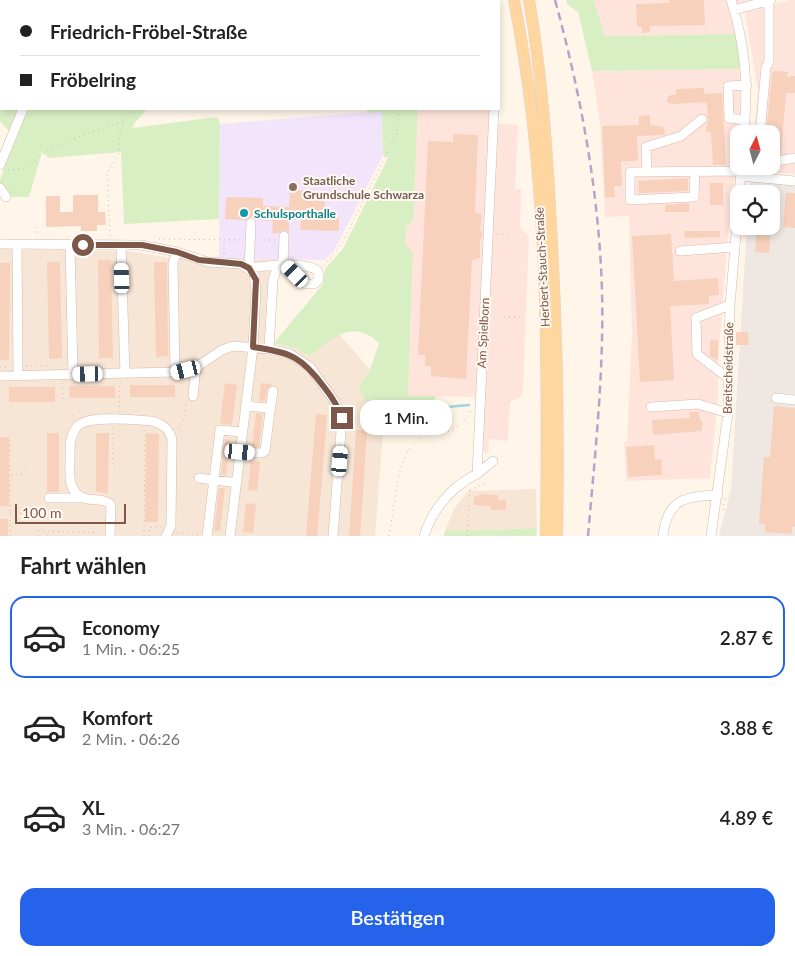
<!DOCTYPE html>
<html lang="de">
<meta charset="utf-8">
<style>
body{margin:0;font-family:Lato,sans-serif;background:#f2f2f2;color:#222;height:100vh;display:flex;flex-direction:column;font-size:19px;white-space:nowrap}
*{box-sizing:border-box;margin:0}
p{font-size:16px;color:#767676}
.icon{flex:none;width:28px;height:28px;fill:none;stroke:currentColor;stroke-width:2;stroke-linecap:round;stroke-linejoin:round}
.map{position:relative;height:536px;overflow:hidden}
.side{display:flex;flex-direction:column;background:#fff;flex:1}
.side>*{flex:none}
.top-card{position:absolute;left:0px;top:0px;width:500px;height:110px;box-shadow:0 2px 8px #0003;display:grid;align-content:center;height:110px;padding:0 20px;background:#fff}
.needle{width:32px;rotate:6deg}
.tools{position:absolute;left:730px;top:125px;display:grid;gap:10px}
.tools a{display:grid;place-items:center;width:50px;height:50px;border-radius:10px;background:#fff;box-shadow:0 2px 8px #0003;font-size:25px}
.scale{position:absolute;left:15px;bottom:12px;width:111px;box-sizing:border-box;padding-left:5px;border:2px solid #7d5848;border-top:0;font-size:14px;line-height:18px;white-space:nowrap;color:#7d5848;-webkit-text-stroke:4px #fff9f1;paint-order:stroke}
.end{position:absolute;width:22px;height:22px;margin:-11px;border:6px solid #7d5848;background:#fff;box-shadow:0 0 0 2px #fff}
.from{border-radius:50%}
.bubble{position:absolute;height:35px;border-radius:15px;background:#fff;box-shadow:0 2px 8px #0003;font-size:16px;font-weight:600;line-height:35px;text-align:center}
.car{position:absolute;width:15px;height:30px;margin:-15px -8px;border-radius:6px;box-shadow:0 0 4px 1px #0007;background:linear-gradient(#fff 24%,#345 0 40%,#fff 0 76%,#345 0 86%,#fff 0)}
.top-card b{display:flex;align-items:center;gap:18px;height:48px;font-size:19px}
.top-card b+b{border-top:1px solid #e0e0e0}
.top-card i{width:12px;height:12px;background:#222}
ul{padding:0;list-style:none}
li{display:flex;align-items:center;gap:15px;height:82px;margin:0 10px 8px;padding:0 10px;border:2px solid transparent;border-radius:15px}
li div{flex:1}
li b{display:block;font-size:19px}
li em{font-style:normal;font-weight:600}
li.on{border-color:#2563eb}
li>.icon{width:45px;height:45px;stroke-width:1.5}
h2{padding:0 20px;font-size:22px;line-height:60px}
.primary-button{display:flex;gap:10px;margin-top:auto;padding:10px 20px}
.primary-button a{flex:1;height:58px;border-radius:15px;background:#2563eb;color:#fff;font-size:20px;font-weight:600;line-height:58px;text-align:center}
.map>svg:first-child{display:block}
.residential{fill:#f7e6d6}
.commercial{fill:#ffe4dc}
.industrial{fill:#efe7e2}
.education{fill:#f2e4fb}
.green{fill:#d8efc4}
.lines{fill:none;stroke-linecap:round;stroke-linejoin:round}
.stream{stroke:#9ed8df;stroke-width:2.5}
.building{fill:#f7d1bc}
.minor-casing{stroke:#d3bbac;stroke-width:10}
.major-casing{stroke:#ddd4cf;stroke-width:12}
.path{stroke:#ddb39e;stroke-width:1;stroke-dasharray:1 4;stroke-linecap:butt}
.minor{stroke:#fff;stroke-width:9}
.major{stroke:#ffd69f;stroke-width:11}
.rail{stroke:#b7a3cb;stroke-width:2.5;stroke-dasharray:8 5;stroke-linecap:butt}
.route{stroke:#7d5848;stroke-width:6}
.education-dot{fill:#8d6e63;stroke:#fff9f1;stroke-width:2}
.culture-dot{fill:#0f9aa8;stroke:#fff9f1;stroke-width:2}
.labels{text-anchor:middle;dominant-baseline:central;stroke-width:4;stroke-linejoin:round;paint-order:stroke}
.education-label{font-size:12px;font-weight:bold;fill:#785e54;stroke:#fff9f1;text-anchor:start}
.culture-label{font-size:12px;font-weight:bold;fill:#0d838f;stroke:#fff9f1;text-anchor:start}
.street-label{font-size:12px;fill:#7d5848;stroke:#fff9f1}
</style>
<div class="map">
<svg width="795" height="536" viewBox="0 0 795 536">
<rect width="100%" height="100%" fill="#fff5e8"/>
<path class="residential" d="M0,249L127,251L166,257L279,259L274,343L295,348L310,356L339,334L370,370L358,388L369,405L383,433L375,536H0Z
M536,489L537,528L445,531L454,509L468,491Z"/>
<path class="commercial" d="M594,0H752L736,4L735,34L605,36Z
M790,0H795V174L750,171V166H771V134H754L758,92L745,12Z
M741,69L740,124L729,225L718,360V399L710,478L626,481L624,442L627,441L632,335L629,216L605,217L600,122L592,71Z
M418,109H498L497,124L518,125L515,189H521L520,227L529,236L523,391L521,397L510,402L508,441L489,439L488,453L478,451L479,397L408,396L413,253L405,244L406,226L413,220Z"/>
<path class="industrial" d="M751,179L795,184V536H719L731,489L747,226H771V194H750Z"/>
<path class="education" d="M382,111L383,155L334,251L324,260L219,258L220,124Z"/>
<path class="green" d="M0,0L102,1H1V109H147L133,125V128L217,117L220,124L219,219L124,224L121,152L49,158L42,152L29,197H0V180L15,138L0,121Z
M154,0H433L435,1H154Z
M566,0H594L605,36L735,34L741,69L592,71L578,12L568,5Z
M367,109H418L413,221L406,226L405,244L413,253L408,396H436L430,416L376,419L358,388L370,370L379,343C352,318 334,338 310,356L295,348L274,343L323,284L325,269L343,249L388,158L383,155L382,112L367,113Z
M537,528L536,536H444L445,531Z"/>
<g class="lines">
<path class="stream" d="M0,49H1
M400,406L436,408L469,405"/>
</g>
<path class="building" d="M669,0H704L705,25L650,26V32L642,33V27H637L636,4L669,3Z
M775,71L788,72L787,77L795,76V93H786L781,154L771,156V134H766L772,72Z
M704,88V94L722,93L726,165H713L711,132H706L708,119L707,102L672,104L667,102L668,96L676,94V89Z
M650,115V125L664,127L665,135L637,136L638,161H621L622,186H614L615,197L605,198L602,126L639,125V116Z
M453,134L478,135L475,212L482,215L480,231H482V239H480V258L472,260L466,379L431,376V366H425V355H418L428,141L453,142Z
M688,178V191L639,193L638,181Z
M710,183H723V205H710Z
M290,190L325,192V217L339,218V231L300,230L301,220H289V232L284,230L279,233H272L273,221L256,220L251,217L246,220L225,219L226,197L263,198V206L289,207Z
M786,193H795V228L783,227Z
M73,195H98V212H105L106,225H97V231H81V226L46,227V196H60V212H73Z
M689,203V212H665V205Z
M757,226H771L769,253L755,252Z
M684,231H720V237L685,238Z
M671,234L674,281L718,278L719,295L709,296V304L670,306L674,380L640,382L632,236Z
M98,260H111L113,358H99Z
M47,262H60L62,358L49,359Z
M154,262H167L168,356L156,357Z
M0,263H10L9,360H0Z
M736,332H748L749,345H736Z
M710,340H718V360L710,356Z
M225,383L237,385L232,425L220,423Z
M261,383L272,384L267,390L265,401H259Z
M130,385H175V397H130Z
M69,386H115V398H70Z
M9,387H55V402H9Z
M774,406L795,408V527H792V534L765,532V525L759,524L764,457H770Z
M689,412H699L700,420L703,423L701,431L653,435L652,420L690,418Z
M256,413L263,414L259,447L252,446Z
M316,414L327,415L322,479L317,536H306Z
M356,430H367L363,495L360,536H349Z
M47,433H59V492H47Z
M96,433H109L108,493L96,492Z
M146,433L159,434L158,522H145Z
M0,437H9V506H0Z
M225,439L230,440L226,475L221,474Z
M654,445L655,460L661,459L662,475L628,477L626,447Z
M251,461L260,462L257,491L248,490Z
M219,488H225L220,531H214Z
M479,494L498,495V500H506V510H490L491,506L474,505V496L479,497Z
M246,503L256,504L253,533L243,532Z
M0,519H8V536H0Z"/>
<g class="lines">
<g class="minor-casing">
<path id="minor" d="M37,0V1
M60,0L61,1
M442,0L443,1
M731,0C746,47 748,85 744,134
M146,1V0
M734,10L771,0
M745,120L729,118L728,86L747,85
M760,134L766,67L769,62V0
M771,162L795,158
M0,165L23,109
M695,171L694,197L630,200V172L741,171
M647,172L646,147L681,136L702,119
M741,176L795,181
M0,188L6,197
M739,194L741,172
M0,244L141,245L177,252L208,262L241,264L254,273L256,292L253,347L230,536
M17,245L18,375
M70,245L73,375
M121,245L125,374
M680,251L735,247
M283,265L284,236
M249,268C264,266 307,261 318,271L319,279L314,284H306L288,266
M249,268L251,223
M269,349L273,280L278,265
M175,372L173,263L177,252
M0,376L175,372L201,364L222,350L233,346L269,349L290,354L310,367L335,402L342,418L333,536
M728,378L697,354L696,318L730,305
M193,396L196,367
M776,398L795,400
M651,407L698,404L728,413
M270,411L273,391
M240,452L262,453L265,451L270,411L268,408L246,406
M477,474L493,461
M199,478L237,483
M49,498H82
M110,536L111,505C104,496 86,504 76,493C68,484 70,472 70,460C70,449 69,436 77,427C87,414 135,420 152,421C163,424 170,429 172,440L171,526L166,536
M207,536L220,430L243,432
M424,536C433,509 451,487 477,474L494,109
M663,536C667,499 685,496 718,495
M711,536L728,413L730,305L739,199"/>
</g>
<g class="major-casing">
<path id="major" d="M514,0C549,176 548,358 546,536
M529,0C542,75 547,150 551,226C557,329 559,433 557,536"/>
</g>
<path class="path" d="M314,0L315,1
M305,1V0
M399,1V0
M8,170C36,170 30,160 51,149C73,137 100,130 124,121
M35,227L38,236
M497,234H509
M110,236L107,173L119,154L120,132L124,121L134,109
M159,239L243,240
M259,240H275
M224,254V241
M324,266L343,242L397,133L399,109
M504,317H524
M26,366H50
M0,367H10
M62,383L63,402L74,418
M119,412L120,381
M350,417L440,434C456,430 463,424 471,410
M113,428V467H115
M178,429L185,415L186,400
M11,475H20L28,471
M470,490L488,482
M723,510L725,499
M10,513H20L28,509
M177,533L198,535
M47,535V531L103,533
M10,536V433
M38,536V531H47
M144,536L145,429
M150,536L149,528L160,526L161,528
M389,536L399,474L408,450L425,432
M467,536L470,487"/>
<use href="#minor" class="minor"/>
<use href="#major" class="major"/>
<path class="rail" d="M555,0C581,95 599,192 602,291C604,373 595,454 588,536"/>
</g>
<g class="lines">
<path class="route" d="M83,245H142L177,252L199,260L241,264L249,268L256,280L253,347C290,352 302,357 324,387C332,397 338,406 342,418"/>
</g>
<circle class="education-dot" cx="293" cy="187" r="5"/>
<circle class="culture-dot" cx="244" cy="213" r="5"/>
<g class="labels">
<g class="education-label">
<text x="303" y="180">Staatliche<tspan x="303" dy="14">Grundschule Schwarza</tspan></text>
</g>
<g class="culture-label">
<text x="254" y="213">Schulsporthalle</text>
</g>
<g class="street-label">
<text transform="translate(542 267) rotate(-93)">Herbert-Stauch-Straße</text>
<text transform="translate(483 333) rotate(-87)">Am Spielborn</text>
<text transform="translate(728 368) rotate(-89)">Breitscheidstraße</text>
</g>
</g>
</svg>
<div class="tools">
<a><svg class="needle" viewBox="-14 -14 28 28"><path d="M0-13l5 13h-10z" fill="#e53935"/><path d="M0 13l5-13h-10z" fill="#767676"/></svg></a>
<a><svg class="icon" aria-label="locate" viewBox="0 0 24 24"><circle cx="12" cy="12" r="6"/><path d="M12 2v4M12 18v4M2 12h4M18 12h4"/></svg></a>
</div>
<div class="scale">100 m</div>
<i class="end from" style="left:83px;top:245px"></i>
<i class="end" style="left:342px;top:418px"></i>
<div class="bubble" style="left:360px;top:400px;width:92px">1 Min.</div>
<i class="car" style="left:295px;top:274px;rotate:316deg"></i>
<i class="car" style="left:122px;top:278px;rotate:358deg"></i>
<i class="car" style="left:186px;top:370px;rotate:256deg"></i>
<i class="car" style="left:88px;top:374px;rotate:269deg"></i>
<i class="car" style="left:240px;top:452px;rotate:95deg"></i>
<i class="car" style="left:340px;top:461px;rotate:5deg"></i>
<div class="top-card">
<b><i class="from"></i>Friedrich-Fröbel-Straße</b>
<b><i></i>Fröbelring</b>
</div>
</div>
<section class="side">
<h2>Fahrt wählen</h2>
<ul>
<li class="on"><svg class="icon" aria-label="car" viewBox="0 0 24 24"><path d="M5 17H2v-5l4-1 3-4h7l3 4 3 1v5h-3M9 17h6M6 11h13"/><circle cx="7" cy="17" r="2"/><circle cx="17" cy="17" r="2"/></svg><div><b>Economy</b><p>1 Min. · 06:25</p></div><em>2.87 €</em></li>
<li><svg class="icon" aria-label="car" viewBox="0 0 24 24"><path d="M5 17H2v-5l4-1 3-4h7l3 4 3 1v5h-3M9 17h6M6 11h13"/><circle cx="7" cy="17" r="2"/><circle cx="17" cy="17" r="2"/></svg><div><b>Komfort</b><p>2 Min. · 06:26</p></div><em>3.88 €</em></li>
<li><svg class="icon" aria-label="car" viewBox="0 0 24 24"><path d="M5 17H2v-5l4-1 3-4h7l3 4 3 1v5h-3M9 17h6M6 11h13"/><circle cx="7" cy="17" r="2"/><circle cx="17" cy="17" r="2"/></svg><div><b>XL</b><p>3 Min. · 06:27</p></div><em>4.89 €</em></li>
</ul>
<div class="primary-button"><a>Bestätigen</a></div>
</section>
